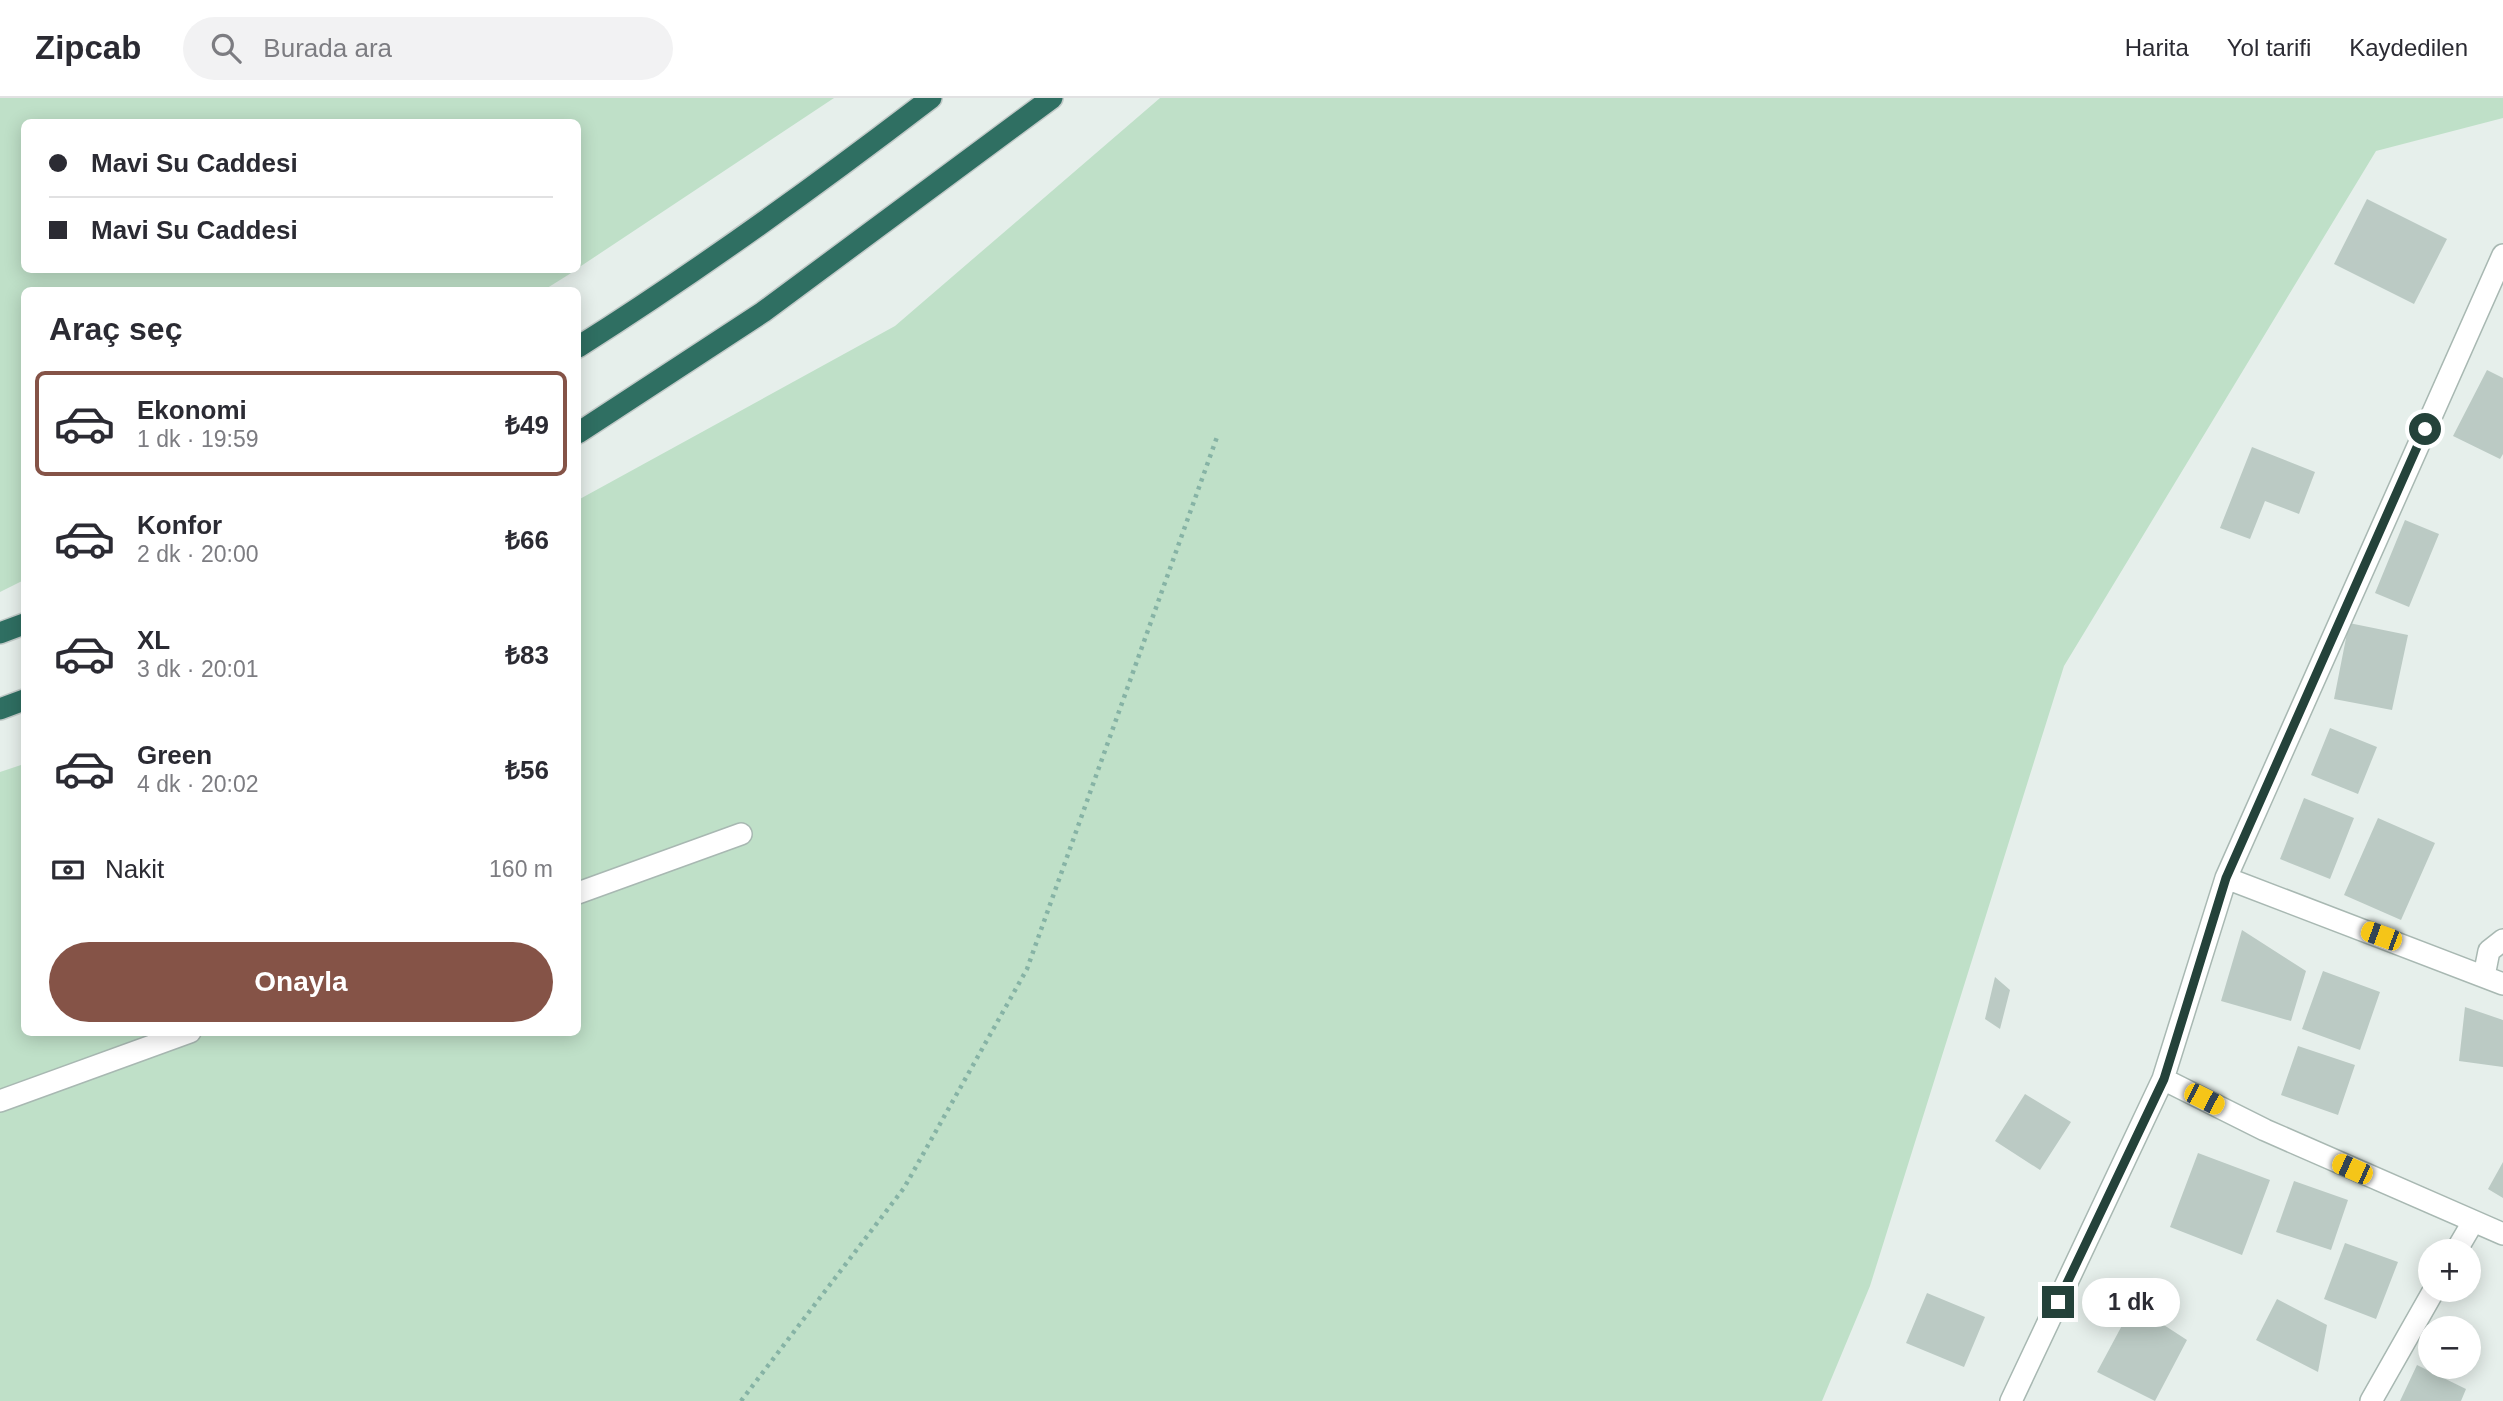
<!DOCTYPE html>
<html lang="tr">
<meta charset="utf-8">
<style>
body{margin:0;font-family:Helvetica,sans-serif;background:#f2f2f3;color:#2b2b33;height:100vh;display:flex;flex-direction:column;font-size:26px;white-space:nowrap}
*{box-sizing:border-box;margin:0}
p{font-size:23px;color:#7c7c81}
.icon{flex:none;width:38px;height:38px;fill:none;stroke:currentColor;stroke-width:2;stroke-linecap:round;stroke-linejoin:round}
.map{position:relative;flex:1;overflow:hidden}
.panel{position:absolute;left:21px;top:189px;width:560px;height:749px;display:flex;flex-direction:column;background:#fff;border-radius:10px;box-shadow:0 4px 18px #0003}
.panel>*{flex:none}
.banner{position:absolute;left:21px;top:21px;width:560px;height:154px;border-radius:10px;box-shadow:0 4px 18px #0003;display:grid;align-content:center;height:154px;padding:0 28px;background:#fff}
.tools{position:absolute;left:2418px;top:1141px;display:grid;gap:14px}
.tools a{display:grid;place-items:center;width:63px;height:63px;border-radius:50%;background:#fff;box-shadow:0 4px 18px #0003;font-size:35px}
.end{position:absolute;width:32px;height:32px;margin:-16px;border:9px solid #24423a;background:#fff;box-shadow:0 0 0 4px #fff}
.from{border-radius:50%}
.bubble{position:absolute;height:49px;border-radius:24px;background:#fff;box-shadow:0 4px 18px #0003;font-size:23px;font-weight:800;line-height:49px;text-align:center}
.car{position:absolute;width:21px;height:42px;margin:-21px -10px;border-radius:9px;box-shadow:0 0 5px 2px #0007;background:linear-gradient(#f5c518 24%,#345 0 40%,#f5c518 0 76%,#345 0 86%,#f5c518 0)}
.banner b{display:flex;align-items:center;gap:24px;height:66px;font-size:26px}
.banner b+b{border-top:2px solid #e1e1e2}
.banner i{width:18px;height:18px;background:#2b2b33}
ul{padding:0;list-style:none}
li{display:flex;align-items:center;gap:21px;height:105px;margin:0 14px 10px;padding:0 14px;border:4px solid transparent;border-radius:10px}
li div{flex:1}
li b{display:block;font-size:26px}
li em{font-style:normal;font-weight:800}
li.selected{border-color:#855347}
li>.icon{width:63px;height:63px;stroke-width:1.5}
h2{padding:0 28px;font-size:32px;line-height:84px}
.pay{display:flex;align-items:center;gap:18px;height:77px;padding:0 28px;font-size:26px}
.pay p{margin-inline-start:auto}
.action{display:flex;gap:14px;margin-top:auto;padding:14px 28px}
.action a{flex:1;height:80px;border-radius:42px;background:#855347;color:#fff;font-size:28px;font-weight:800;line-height:80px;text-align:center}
header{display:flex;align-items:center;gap:42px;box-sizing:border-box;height:98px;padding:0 35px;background:#fff;border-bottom:2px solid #e1e1e2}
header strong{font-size:33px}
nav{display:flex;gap:38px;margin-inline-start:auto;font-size:24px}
.search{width:490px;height:63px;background:#f2f2f3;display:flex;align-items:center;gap:18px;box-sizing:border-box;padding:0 24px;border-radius:38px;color:#7c7c81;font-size:26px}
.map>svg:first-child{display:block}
.green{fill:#bfe0c8}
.building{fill:#bbcac4}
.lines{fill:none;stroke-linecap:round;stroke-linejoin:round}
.minor-casing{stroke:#a8b8b2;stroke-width:24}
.highway-casing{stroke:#c2cac8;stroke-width:24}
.path{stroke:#86b3a5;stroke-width:4.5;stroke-dasharray:3.5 5;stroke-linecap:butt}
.minor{stroke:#fff;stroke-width:21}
.highway{stroke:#2f6f62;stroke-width:21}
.route{stroke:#24423a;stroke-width:9}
</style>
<header>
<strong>Zipcab</strong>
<div class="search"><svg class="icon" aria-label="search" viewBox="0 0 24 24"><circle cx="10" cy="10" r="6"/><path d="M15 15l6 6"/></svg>Burada ara</div>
<nav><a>Harita</a><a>Yol tarifi</a><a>Kaydedilen</a></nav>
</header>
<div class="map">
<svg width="2503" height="1303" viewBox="0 0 2503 1303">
<rect width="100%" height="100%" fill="#e6efeb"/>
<path class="green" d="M0,0H834L578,170V24H24V172H576L544,192H24V482L0,494Z
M1160,0H2503V20L2376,53L2064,568L1870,1188L1822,1303H0V674L24,666V934H578V402L895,228Z"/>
<path class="building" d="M2367,101L2447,141L2414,206L2334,166Z
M2487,272L2503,280V356L2500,361L2453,338Z
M2252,349L2315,374L2299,416L2265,403L2250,441L2220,430Z
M2405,422L2439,436L2409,509L2375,495Z
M2349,525L2408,537L2392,612L2334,601Z
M2330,630L2377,649L2358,696L2311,677Z
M2304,700L2354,720L2330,781L2280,761Z
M2378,720L2435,745L2401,822L2344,797Z
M2242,832L2306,873L2291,923L2221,903Z
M2323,873L2380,894L2360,952L2302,931Z
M1995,879L2010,892L2000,931L1985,921Z
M2465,909L2503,922V969L2459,963Z
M2298,948L2355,967L2338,1017L2281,997Z
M2025,996L2071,1024L2040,1072L1995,1043Z
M2198,1055L2270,1082L2242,1157L2170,1129Z
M2503,1064V1100L2488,1091Z
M2294,1083L2348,1102L2331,1152L2276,1134Z
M2345,1145L2398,1164L2376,1221L2324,1201Z
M1927,1195L1985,1219L1964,1269L1906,1245Z
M2277,1201L2327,1227L2318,1274L2256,1242Z
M2133,1207L2187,1242L2155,1303L2097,1274Z
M2417,1267L2466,1291L2461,1303H2400Z"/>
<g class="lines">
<g class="minor-casing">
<path id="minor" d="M2226,780L2503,886
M578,795L741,736
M2484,878L2489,853L2503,842
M2163,981L2265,1032L2503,1136
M0,1003L190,934
M2456,1153L2473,1124
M2011,1303L2163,981L2226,780L2503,157
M2371,1303L2434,1192"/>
</g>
<g class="highway-casing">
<path id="highway" d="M578,249C700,172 816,88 931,0
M578,335L763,214L1052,0
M0,535L24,526
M0,611L24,602"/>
</g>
<path class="path" d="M741,1303L904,1090L1027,871L1217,339"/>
<use href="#minor" class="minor"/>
<use href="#highway" class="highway"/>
</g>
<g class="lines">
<path class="route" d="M2058,1204L2164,981L2226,780L2425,331"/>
</g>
</svg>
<div class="tools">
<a>+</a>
<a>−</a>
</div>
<i class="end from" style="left:2425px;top:331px"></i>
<i class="end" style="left:2058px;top:1204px"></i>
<div class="bubble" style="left:2082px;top:1180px;width:98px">1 dk</div>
<i class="car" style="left:2381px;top:838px;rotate:290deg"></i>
<i class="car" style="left:2204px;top:1001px;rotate:117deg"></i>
<i class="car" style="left:2352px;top:1071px;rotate:294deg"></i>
<div class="banner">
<b><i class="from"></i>Mavi Su Caddesi</b>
<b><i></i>Mavi Su Caddesi</b>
</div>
<section class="panel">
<h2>Araç seç</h2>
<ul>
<li class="selected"><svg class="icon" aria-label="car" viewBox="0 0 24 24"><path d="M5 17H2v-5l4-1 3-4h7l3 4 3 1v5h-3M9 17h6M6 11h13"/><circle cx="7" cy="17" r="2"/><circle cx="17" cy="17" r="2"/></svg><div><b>Ekonomi</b><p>1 dk · 19:59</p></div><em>₺49</em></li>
<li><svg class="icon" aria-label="car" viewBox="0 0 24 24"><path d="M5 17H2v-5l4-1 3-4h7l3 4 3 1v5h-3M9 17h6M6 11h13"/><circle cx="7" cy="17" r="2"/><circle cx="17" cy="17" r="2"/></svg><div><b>Konfor</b><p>2 dk · 20:00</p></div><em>₺66</em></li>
<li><svg class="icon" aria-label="car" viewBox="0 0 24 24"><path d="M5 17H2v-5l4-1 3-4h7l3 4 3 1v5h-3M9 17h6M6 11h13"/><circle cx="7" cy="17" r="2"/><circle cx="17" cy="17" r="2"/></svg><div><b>XL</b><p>3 dk · 20:01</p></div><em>₺83</em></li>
<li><svg class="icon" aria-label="car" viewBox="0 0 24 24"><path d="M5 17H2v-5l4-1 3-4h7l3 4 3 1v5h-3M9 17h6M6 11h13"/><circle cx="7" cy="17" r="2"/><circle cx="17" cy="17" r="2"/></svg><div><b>Green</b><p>4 dk · 20:02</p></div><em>₺56</em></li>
</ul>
<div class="pay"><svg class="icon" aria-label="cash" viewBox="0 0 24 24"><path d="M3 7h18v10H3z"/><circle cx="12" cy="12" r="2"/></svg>Nakit<p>160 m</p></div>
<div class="action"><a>Onayla</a></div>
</section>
</div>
